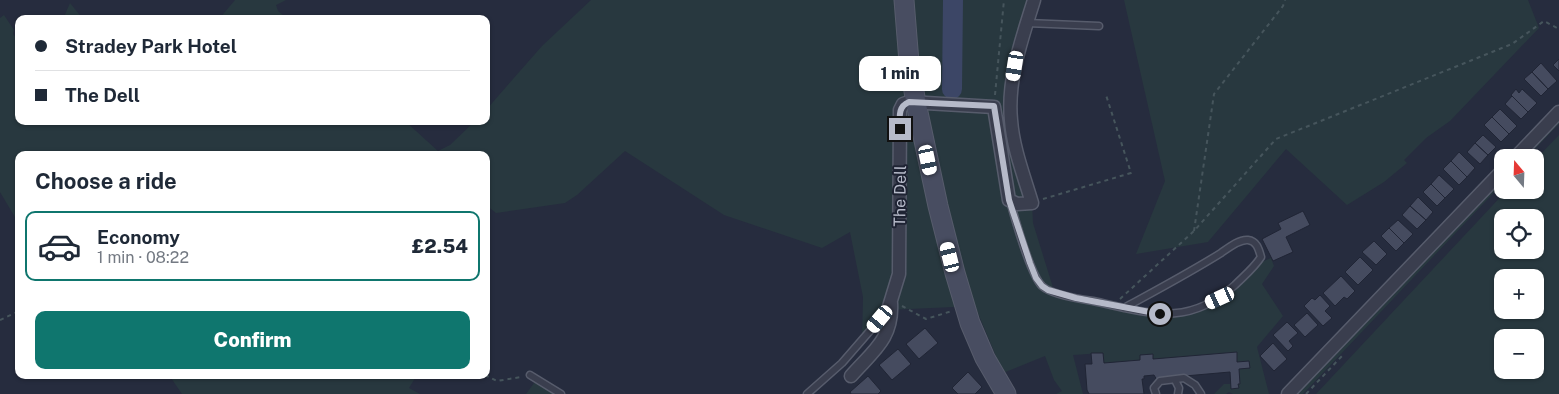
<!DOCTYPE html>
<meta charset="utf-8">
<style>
body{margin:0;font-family:"Public Sans",sans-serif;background:#f6f6f7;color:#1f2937;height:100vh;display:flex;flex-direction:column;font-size:19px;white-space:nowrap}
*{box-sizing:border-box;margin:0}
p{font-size:16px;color:#747a83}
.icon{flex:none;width:28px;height:28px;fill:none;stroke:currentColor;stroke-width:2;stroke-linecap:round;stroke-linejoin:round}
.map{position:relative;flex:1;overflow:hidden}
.drawer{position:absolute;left:15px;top:151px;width:475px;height:228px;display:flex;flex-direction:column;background:#fff;border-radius:10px;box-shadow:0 1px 4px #0004}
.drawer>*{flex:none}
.guide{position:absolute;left:15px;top:15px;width:475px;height:110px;border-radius:10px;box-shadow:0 1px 4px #0004;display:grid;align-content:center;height:110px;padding:0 20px;background:#fff}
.needle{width:32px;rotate:341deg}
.buttons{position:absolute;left:1494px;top:149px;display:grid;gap:10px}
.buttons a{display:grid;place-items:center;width:50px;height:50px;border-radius:10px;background:#fff;box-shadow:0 1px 4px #0004;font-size:25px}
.end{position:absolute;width:22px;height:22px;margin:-11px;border:6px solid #b6bac9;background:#111;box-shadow:0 0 0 2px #111}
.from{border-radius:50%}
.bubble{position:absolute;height:35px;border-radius:10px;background:#fff;box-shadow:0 1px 4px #0004;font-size:16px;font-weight:800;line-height:35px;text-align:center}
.car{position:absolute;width:15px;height:30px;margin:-15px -8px;border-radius:6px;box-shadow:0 0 4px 1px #0007;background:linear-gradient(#fff 24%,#345 0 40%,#fff 0 76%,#345 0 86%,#fff 0)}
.guide b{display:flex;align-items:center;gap:18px;height:48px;font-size:19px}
.guide b+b{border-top:1px solid #e0e1e3}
.guide i{width:12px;height:12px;background:#1f2937}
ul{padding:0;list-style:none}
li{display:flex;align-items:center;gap:15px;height:70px;margin:0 10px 8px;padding:0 10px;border:2px solid transparent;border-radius:10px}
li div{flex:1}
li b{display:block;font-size:19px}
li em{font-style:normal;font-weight:800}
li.active{border-color:#0f766e}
li>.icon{width:45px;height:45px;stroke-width:1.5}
h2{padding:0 20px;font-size:22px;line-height:60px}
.primary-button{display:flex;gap:10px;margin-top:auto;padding:10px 20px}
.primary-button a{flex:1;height:58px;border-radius:10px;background:#0f766e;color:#fff;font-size:20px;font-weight:800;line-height:58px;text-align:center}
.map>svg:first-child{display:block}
.green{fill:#28383f;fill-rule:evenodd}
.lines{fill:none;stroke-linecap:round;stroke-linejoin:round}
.river{stroke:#3c4666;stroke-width:20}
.building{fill:#454b5f;stroke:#202535}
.lane-casing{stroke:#575c6c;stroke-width:9}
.street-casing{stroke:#575c6c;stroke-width:15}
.secondary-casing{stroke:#575c6c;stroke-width:21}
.path{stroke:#46555c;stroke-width:2;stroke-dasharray:4 4;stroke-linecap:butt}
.lane{stroke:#3a3e4e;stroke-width:6}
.street{stroke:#3a3e4e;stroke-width:12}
.secondary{stroke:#484d61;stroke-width:19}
.route{stroke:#b6bac9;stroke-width:6}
.labels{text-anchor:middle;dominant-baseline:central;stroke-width:4;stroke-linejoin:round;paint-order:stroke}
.street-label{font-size:16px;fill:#b6bac9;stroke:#1e2333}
</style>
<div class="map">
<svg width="1559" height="394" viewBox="0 0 1559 394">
<rect width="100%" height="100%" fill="#262c3e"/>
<path class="green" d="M235,0H286L276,5L278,11L288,19H219Z
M591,0H1034L1010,105L1032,203L1033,223L1055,294L1177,315L1221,299L1257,264L1271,258L1274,266L1262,284L1283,316L1257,347L1269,394H1233L1229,392L1226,394H1214L1224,384H1231L1238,388V384L1240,383L1239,369L1250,368L1249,361L1237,362V353L1153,359L1152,354L1140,355V360L1104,363L1103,353L1073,355L1083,394H1056L1062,391L1054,380L1045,356L1003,373L975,306L888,310L862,341L863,297L850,232L822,248L724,215L625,151L577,195L565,203L496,213L486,205V155H19V224L0,192V18L4,15L14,30L13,34L19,41V121H405L438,151L450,145L475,121H486V110L542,46Z
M1124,0H1528L1539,28L1450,121L1426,138L1404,160L1407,163L1384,182L1347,205L1286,149L1208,242L1136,254L1165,181Z
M70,3L83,19H63Z
M1559,119V124L1527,157L1522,158Z
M1559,135V394H1316L1507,190H1535V160ZM1502,218H1535V250H1502ZM1502,278H1535V310H1502ZM1502,338H1535V370H1502Z
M1502,178V184L1303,394H1294Z
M169,375H417L409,388L420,394H182Z
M537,379L561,394H526Z"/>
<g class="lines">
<path class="river" d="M952,89L953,0"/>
</g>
<path class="building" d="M1559,59V71L1553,65Z
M1541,63L1557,81L1548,89L1532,72Z
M1532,72L1548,89L1541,96L1524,79Z
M1516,89L1519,93L1522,89L1537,103L1528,112L1511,95Z
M1512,96L1528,112L1521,119L1505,104Z
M1500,109L1517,126L1509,134L1492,117Z
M1492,117L1509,134L1501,142L1484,125Z
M1483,135L1496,147L1488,155L1475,143Z
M1475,143L1488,155L1480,164L1467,152Z
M1459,152L1475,168L1467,177L1451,161Z
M1451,161L1467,177L1459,185L1443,169Z
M1439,175L1454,189L1445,198L1431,184Z
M1431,184L1445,198L1437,206L1423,192Z
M1418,197L1433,212L1426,220L1410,206Z
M1410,206L1426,220L1417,229L1402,215Z
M1303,211L1310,225L1286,237L1293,252L1273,261L1262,239L1281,229L1278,223Z
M1398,220L1413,234L1404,243L1389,228Z
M1389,228L1404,243L1396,251L1381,236Z
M1374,241L1387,254L1376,265L1362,252Z
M1360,257L1373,270L1358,285L1345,272Z
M1341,276L1355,291L1347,299L1344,297L1335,306L1323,293Z
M1320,295L1330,306L1325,311L1332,318L1323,326L1304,306L1312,298L1315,300Z
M1307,313L1318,325L1305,337L1294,325Z
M1287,322L1298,333L1289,341L1293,346L1288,351L1273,335Z
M925,328L938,343L919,359L906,344Z
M1273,343L1287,359L1274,371L1260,356Z
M898,349L911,364L892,380L879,365Z
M1237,352V362L1249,361L1250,368L1239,369L1240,384H1238L1239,388L1231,389L1230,372L1162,378L1157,380L1154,375L1144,376V379H1142L1144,394H1089L1087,390L1085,364H1092L1091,353H1103L1104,363L1140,360V355L1153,354V359Z
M968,372L982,387L975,394H958L952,388Z
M868,376L881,391L878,394H851L850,392Z"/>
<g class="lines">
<g class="lane-casing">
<path id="lane" d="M1027,23L1099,26
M1010,201C1015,219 1030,274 1042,286C1052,295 1079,299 1093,301C1149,313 1187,328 1235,285C1244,276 1254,268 1261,257C1259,250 1257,241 1248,240C1239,239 1228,248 1221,253C1189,273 1157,290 1124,308
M530,375L561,394
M1175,380L1179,388L1178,394
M807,394L842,363L888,310
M1156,394L1154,388L1160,381L1184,378L1195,385L1201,394"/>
</g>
<g class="street-casing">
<path id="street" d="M1515,158L1559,112
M888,310L899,274L900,110L903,104L909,102L994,107L1009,200L1017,204L1032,203C1024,176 1013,148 1011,120C1007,79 1022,39 1034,0
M851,376C873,351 893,339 891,303
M1288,394L1502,171"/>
</g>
<g class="secondary-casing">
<path id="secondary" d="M904,0L909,62L916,103L938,206L955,273L970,323L985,358L1006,394"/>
</g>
<path class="path" d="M995,95L1004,0
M1043,199L1131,173L1106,95
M1194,231L1214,94L1283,6L1285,0
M1120,299L1194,231L1276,139L1512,44L1544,21L1559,29
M902,306L926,319L952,311
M0,320L19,311
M485,375L497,381L521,377
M1306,394L1342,356"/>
<use href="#lane" class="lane"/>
<use href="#street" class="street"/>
<use href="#secondary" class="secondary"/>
</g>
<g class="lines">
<path class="route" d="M900,129C900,118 897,107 909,102L994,106L1009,200L1030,263L1036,278L1042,286L1048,290L1076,298L1160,314"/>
</g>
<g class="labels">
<g class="street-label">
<text transform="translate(900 196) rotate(-89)">The Dell</text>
</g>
</g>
</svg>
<div class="buttons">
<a><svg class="needle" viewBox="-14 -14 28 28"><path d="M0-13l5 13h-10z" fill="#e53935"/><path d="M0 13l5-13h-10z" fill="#747a83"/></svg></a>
<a><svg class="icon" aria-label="locate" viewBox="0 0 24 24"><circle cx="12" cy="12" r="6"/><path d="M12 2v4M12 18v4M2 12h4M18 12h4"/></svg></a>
<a>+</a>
<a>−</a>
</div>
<i class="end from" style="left:1160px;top:314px"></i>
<i class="end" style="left:900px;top:129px"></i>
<div class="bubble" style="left:859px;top:56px;width:82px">1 min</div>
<i class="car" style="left:1015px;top:66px;rotate:189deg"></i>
<i class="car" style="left:928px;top:160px;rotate:168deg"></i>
<i class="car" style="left:950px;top:257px;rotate:346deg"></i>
<i class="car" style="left:1220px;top:298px;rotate:245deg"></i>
<i class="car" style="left:880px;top:319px;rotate:220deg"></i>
<div class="guide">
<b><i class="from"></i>Stradey Park Hotel</b>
<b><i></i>The Dell</b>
</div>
<section class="drawer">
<h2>Choose a ride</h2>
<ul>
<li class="active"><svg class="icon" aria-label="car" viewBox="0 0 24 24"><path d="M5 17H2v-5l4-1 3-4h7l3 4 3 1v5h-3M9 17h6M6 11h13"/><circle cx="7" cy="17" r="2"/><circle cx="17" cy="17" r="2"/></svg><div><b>Economy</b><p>1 min · 08:22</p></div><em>£2.54</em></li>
</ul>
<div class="primary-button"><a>Confirm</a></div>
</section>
</div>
